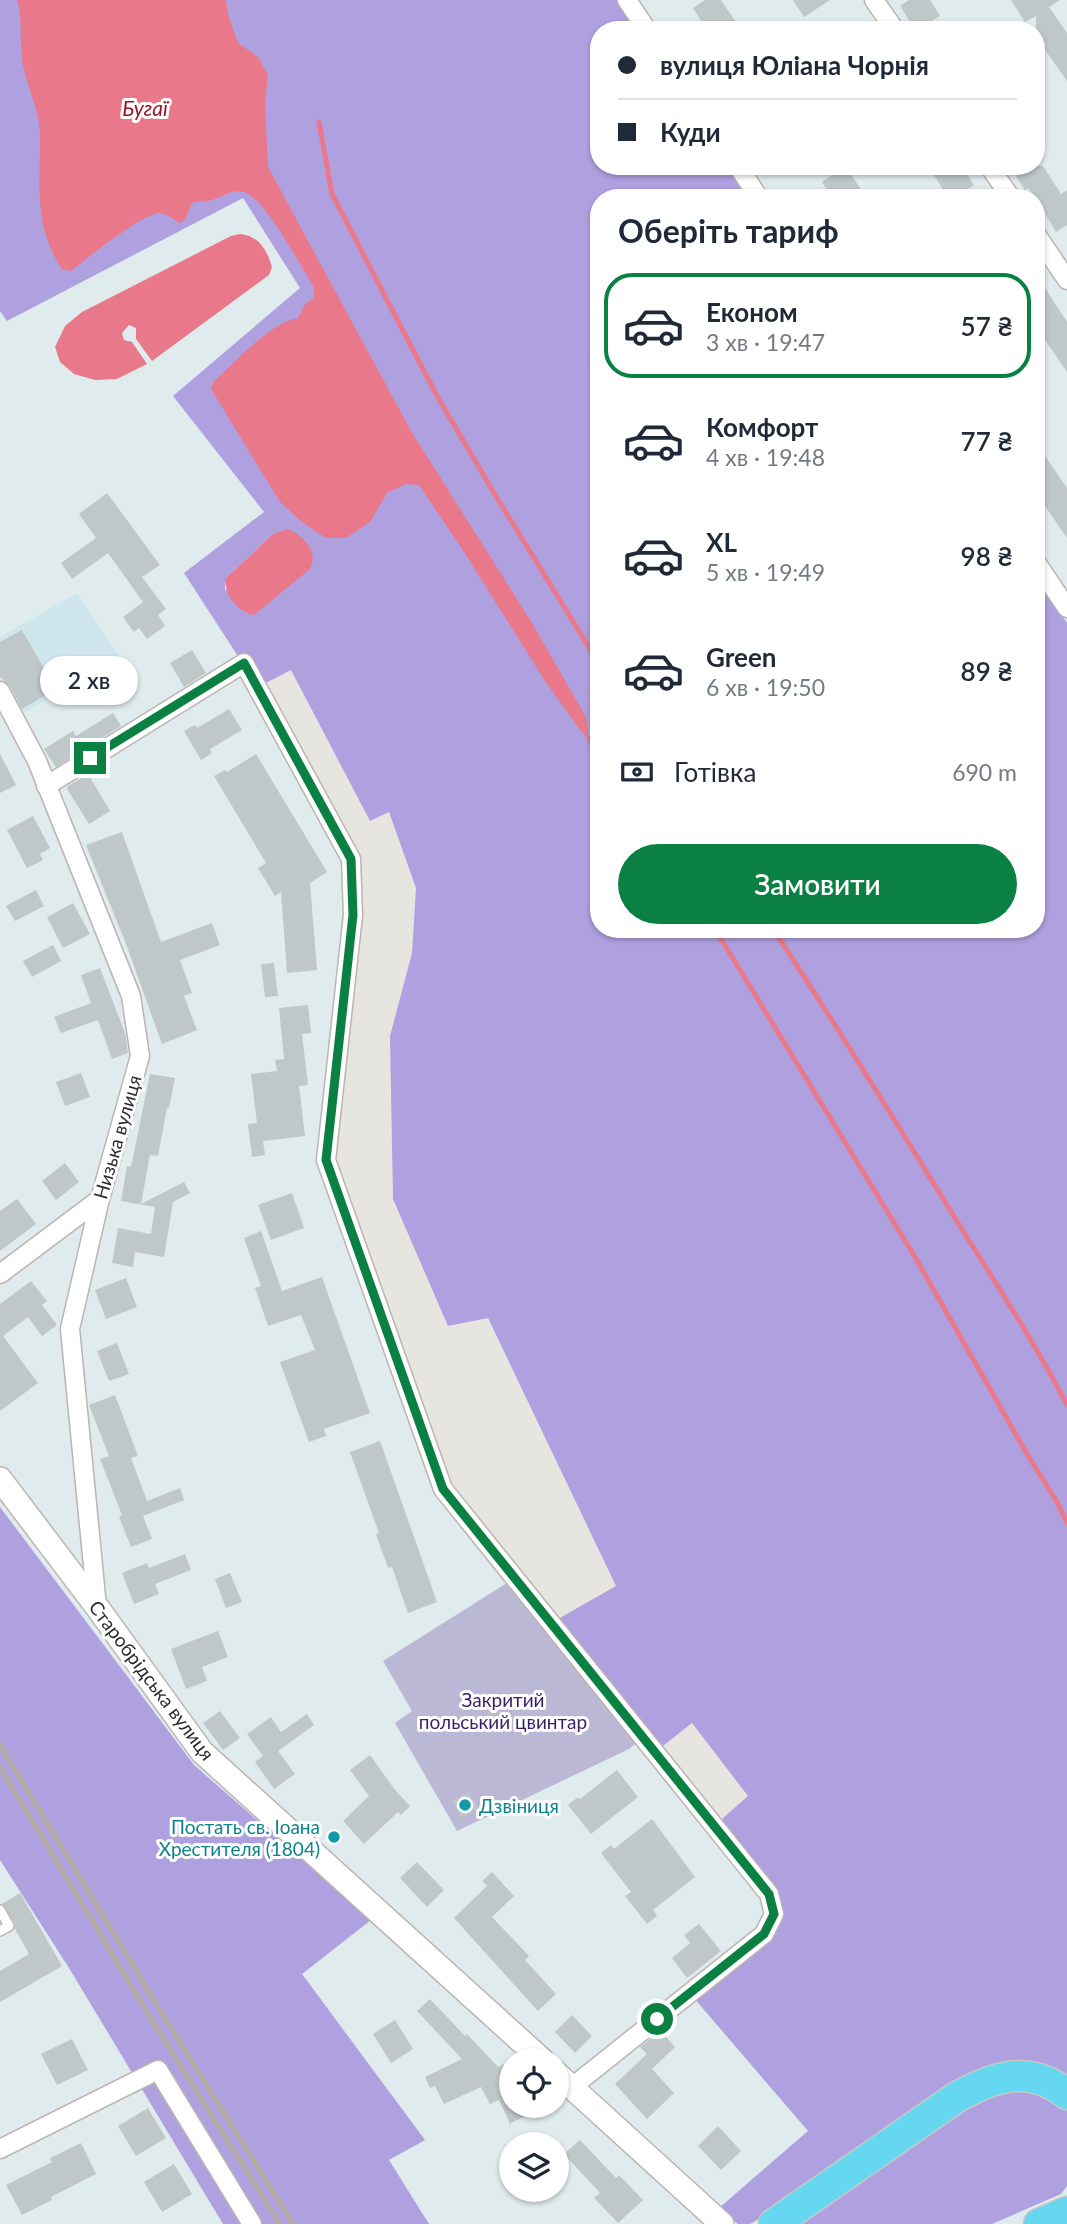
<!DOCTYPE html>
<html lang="uk">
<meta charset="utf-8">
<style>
body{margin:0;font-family:Lato,sans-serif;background:#f2f2f3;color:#1f2937;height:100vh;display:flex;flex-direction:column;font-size:26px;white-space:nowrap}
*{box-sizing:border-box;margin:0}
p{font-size:23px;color:#747a83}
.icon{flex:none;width:38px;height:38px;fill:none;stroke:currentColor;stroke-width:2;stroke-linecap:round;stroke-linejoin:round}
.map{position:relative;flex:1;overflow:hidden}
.side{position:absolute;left:590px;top:189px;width:455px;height:749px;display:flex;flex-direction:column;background:#fff;border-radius:28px;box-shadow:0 2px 5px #0004}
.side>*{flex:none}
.hud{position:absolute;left:590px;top:21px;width:455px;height:154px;border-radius:28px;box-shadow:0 2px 5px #0004;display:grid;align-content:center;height:154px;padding:0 28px;background:#fff}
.tools{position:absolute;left:499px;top:2048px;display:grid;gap:14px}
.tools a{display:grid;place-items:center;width:70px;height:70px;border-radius:50%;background:#fff;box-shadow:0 2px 5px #0004;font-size:35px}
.end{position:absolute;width:32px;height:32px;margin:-16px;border:9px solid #0b8043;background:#fff;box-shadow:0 0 0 4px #fff}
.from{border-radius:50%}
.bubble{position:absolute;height:49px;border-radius:24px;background:#fff;box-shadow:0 2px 5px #0004;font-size:23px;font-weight:600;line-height:49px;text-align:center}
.hud b{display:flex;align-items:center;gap:24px;height:66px;font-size:26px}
.hud b+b{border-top:2px solid #e0e1e3}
.hud i{width:18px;height:18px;background:#1f2937}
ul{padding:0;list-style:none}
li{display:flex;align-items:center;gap:21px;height:105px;margin:0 14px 10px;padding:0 14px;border:4px solid transparent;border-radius:28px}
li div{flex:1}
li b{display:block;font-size:26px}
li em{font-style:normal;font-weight:600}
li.current{border-color:#0b8043}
li>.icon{width:63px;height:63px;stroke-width:1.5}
h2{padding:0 28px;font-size:32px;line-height:84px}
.pay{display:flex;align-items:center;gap:18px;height:77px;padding:0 28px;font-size:26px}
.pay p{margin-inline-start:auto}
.button{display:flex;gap:14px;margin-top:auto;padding:14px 28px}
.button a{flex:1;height:80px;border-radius:42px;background:#0b8043;color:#fff;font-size:28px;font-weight:600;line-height:80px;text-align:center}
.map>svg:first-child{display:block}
.industrial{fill:#e6e5e0}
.education{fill:#d0e6ed}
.green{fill:#afa0e0;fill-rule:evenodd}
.cemetery{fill:#bbb8d6}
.water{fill:#e9798a}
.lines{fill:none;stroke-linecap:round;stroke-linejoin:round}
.stream{stroke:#e9798a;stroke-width:5}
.building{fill:#bfc7c9}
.service-casing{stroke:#bcb4b0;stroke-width:12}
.minor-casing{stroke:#bcb4b0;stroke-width:21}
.tertiary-casing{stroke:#bcb4b0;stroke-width:26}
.trunk-casing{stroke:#c8c8c8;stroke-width:33}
.service{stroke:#fff;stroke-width:9}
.minor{stroke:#fff;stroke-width:18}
.tertiary{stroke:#fff;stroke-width:23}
.trunk{stroke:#65d8f0;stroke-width:30}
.rail{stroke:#b5aba2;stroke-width:5}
.route{stroke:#0b8043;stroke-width:9}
.culture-dot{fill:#0f9aa8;stroke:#fff;stroke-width:2.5}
.labels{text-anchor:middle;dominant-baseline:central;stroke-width:6;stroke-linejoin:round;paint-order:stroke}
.street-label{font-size:19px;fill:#2c2c2c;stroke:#fff}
.park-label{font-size:19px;fill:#3a1f67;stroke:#fff}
.culture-label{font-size:19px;fill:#0d838f;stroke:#fff;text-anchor:start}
.water-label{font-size:21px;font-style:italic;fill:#98151e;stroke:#fff}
</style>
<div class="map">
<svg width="1067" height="2224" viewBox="0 0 1067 2224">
<rect width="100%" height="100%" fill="#e0ebed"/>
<path class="industrial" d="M291,669L370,821L389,811L416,888L412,953L390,1036L487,1318L616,1586L551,1623L443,1489L326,1160L351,859L258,687Z
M692,1723L748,1796L714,1826L654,1753Z"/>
<path class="education" d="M77,593L120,657L21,714L0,677V637Z"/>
<path class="green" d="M0,0H621L641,30H598V166H729L749,198H598V929H1036V577L1067,623V2079L1036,2068L750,2224H738L719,2208L808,2131L693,1997L774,1914L714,1826L748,1796L692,1723L654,1753L551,1623L616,1586L488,1318L448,1326L393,1199L390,1036L412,953L416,888L389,812L370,821L291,670L258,687L184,573L264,512L173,396L300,288L243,198L7,321L0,311ZM273,534L225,591V579Z
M0,1507L194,1765L371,1920L302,1974L425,2140L389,2160L429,2224H223L69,1968L0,1860Z
M1009,2087L1042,2091L1067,2108V2186L1061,2194L992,2224H791L962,2104Z"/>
<path class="cemetery" d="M513,1579L641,1739L629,1749L457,1831L395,1723L412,1711L383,1661Z"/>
<path class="water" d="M17,0H226L228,14L238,43L258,57L268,75L265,104L268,167L411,431L532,623L586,717L589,739L580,730L545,681L464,552L419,485L406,484L387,493L370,522L346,538H326L303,523L280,502L211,389L214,381C237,361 268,324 298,318L305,304L314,298V287C301,267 265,198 244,192C230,188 220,199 208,201C202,202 198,201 192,203L185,220L179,223C173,219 166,213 159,213C140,215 88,258 71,271L62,269C32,224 41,183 40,133C39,111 29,91 24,70C18,47 24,23 17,0Z
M240,234C259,236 267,250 272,267L269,275L152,361L136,339V328L129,325L122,333L124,340L132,342L147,364L117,379L95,380L74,374L60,362L55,347L65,326L82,312L231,236Z
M288,529C304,537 319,550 310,569L254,615C236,611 226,597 225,579L273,534Z"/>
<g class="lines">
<path class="stream" d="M319,122L332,194L437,396L494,493L598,662
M589,739L598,752
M715,929L915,1257L1027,1454L1057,1502L1067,1523
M773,929C836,1024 895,1121 955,1218C993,1279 1034,1341 1067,1405"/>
</g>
<path class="building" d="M705,0H721L741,30H707L693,8Z
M793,0H830L804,17Z
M909,0H930L940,16L915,30L900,6Z
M1011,0H1060L1049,7L1067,33V81L1036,37V16L1025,22Z
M845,166L862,191L852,198H832L822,182Z
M947,166H962L974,185L953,198H948L934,175Z
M1009,166H1043L1061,194L1067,190V225L1056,232L1036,198L1028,188L1025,190Z
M1036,274L1067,322V372L1036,327Z
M1036,443L1067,488V538L1036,493Z
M107,493L160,565L142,577L166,609L158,615L165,626L147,639L139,628L134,632L123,617L143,602L108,553L72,579L61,563L96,538L79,514Z
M22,630L56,689L22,709L10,686L0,677V642Z
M192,650L206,673L184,687L170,663Z
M229,709L242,730L210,749L212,753L201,760L184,731L195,725L197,728Z
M113,713L121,726L56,767L44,749L73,731L76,736Z
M0,754L16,785L0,793Z
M256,754L327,872L310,883L317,970L287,973L281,892L275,896L258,868L266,863L214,776L225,770L227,772Z
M88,774L110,811L89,824L67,789L68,786Z
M33,816L50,848L40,854L43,860L27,868L7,830Z
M122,832L161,942L212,923L220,945L180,960L192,993L184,996L197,1030L162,1044L126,944L86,845Z
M36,890L44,906L15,921L6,906Z
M73,903L90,934L63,948L47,917Z
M53,945L61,961L32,977L23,961Z
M274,963L278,996L265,997L261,964Z
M100,968L125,1033L128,1053L112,1059L98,1020L61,1033L54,1017L91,1003L81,975Z
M308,1005L311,1033L302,1034L308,1085L299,1086L305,1136L263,1141L265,1155L252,1157L248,1124L257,1123L251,1074L277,1071L275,1060L284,1059L279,1008Z
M81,1073L90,1097L65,1106L56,1082Z
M150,1074L175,1078L169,1108H167L158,1156L150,1155L141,1204L184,1182L190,1193L173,1202L164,1257L135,1252L133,1267L112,1263L118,1228L151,1234L155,1207L121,1201L127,1166L131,1167Z
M65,1163L79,1182L56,1200L42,1181Z
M292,1193L304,1228L271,1240L258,1205Z
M17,1199L36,1224L0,1251V1211Z
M261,1231L282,1291L322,1277L370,1413L324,1429L326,1436L309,1442L280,1362L315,1350L301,1315L268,1326L255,1288L261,1286L244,1238Z
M126,1278L137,1307L106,1319L95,1290Z
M31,1281L47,1301L42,1305L57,1325L42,1336L28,1317L3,1336L38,1383L0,1411V1304Z
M117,1343L129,1374L109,1381L97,1351Z
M115,1395L138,1456L131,1458L147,1501L180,1488L184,1500L143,1516L152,1539L131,1547L119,1517L122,1515L100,1459L109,1456L89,1405Z
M380,1441L437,1602L408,1613L392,1567L388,1568L376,1534L379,1533L350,1452Z
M185,1554L191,1570L155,1584L159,1594L134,1604L122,1573L147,1563L149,1568Z
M230,1573L242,1602L226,1608L215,1579Z
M218,1631L228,1657L202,1667L207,1681L186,1689L171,1649Z
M220,1711L240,1738L223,1750L203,1723Z
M307,1714L314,1725L278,1751L295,1774L274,1789L255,1762L263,1756L247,1734L271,1717L281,1732Z
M370,1755L395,1790L410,1806L401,1815L398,1812L364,1844L343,1821L369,1796L350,1770Z
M617,1770L638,1797L591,1834L568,1805L578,1797L580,1799Z
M469,1792L478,1808L462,1818L452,1801Z
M652,1819L695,1877L653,1910L657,1916L647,1924L625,1896L631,1892L601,1853L611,1845L614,1849Z
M417,1862L444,1890L427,1907L400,1878Z
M492,1872L514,1896L492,1917L529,1956L525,1960L556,1994L538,2011L454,1918L487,1886L482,1881Z
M20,1893L62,1966L0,2002V1971L29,1954L15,1929V1923L2,1904Z
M699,1924L721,1951L687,1978L672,1958L690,1943L684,1935Z
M430,1999L465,2036L467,2034L498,2067L506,2063L511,2074V2105H548L511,2123V2126L499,2100L490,2104L481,2087L444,2104L435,2086L430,2088L425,2077L462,2059L417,2011Z
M572,2015L592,2036L575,2053L555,2032Z
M395,2020L413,2049L391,2063L373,2034Z
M661,2031L675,2047L652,2069L674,2093L647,2119L615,2084L647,2054L640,2047Z
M72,2039L88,2070L57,2085L41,2054Z
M148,2108L166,2138L136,2156L118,2126Z
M718,2126L741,2151L721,2170L698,2146Z
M580,2140L616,2178L619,2175L643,2200L618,2223L594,2198L600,2193L564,2154Z
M81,2143L96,2174L51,2197L52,2200L22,2215L6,2185L52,2162L50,2158Z
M174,2164L192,2194L162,2212L144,2182Z"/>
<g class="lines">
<g class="service-casing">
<path id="service" d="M0,1910L9,1926L0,1931"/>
</g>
<g class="minor-casing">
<path id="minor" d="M627,0L647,30
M874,0L895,30
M738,166L759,198
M989,166L1011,198
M1036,234L1067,280
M1036,562L1067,608
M0,691L37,761L131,996L140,1056L100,1199L70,1329L97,1607
M46,786L244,663L351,859L353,915L326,1160L443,1489L769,1894L774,1914L764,1934L572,2087
M0,1274L100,1199
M0,2149L158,2070L252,2224"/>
</g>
<g class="tertiary-casing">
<path id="tertiary" d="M0,1479L97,1607L202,1752L542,2060
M556,2073L722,2224"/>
</g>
<g class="trunk-casing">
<path id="trunk" d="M774,2224L957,2097C995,2076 1029,2064 1067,2094
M1039,2224L1067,2212"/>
</g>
<use href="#service" class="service"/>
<use href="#minor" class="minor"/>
<use href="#tertiary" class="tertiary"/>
<use href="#trunk" class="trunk"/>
<path class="rail" d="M0,1745L163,2015L293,2224
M0,1767L153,2022L280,2224"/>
</g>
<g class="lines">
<path class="route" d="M90,758L244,663L351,859L353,915L326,1160L443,1489L769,1894L774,1914L764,1934L657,2019"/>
</g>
<g class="culture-dot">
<circle cx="465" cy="1805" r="7"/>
<circle cx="334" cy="1837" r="7"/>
</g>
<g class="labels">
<g class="street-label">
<text transform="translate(117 1137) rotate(-74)">Низька вулиця</text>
<text transform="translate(152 1680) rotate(53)">Старобрідська вулиця</text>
</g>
<g class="park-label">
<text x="503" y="1699">Закритий<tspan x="503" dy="22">польський цвинтар</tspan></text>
</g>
<g class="culture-label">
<text x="479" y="1805">Дзвіниця</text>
<text x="320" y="1826" text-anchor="end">Постать св. Іоана<tspan x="320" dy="22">Хрестителя (1804)</tspan></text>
</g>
<g class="water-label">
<text x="145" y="107">Бугаї</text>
</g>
</g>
</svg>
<div class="tools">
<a><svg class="icon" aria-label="locate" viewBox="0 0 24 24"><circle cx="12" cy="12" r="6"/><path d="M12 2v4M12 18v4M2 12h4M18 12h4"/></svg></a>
<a><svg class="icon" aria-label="layers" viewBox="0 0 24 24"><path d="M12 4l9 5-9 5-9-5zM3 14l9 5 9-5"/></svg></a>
</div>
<i class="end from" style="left:657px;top:2019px"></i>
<i class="end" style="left:90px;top:758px"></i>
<div class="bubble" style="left:40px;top:656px;width:98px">2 хв</div>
<div class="hud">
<b><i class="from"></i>вулиця Юліана Чорнія</b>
<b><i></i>Куди</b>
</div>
<section class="side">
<h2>Оберіть тариф</h2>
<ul>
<li class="current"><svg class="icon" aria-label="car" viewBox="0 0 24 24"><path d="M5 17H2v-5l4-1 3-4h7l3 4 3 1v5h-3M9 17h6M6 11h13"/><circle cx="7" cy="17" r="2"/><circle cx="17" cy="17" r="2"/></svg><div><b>Економ</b><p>3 хв · 19:47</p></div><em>57 ₴</em></li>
<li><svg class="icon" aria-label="car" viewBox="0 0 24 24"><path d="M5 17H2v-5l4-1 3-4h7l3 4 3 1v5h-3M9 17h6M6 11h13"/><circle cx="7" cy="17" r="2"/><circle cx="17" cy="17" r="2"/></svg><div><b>Комфорт</b><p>4 хв · 19:48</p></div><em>77 ₴</em></li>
<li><svg class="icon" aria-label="car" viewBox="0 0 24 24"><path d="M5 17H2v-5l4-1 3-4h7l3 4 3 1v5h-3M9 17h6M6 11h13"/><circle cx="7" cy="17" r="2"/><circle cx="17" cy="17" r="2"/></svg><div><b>XL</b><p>5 хв · 19:49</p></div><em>98 ₴</em></li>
<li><svg class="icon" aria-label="car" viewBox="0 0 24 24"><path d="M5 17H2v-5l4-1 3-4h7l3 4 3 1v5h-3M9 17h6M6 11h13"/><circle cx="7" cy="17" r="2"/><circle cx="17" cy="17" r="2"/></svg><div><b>Green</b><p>6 хв · 19:50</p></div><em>89 ₴</em></li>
</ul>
<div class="pay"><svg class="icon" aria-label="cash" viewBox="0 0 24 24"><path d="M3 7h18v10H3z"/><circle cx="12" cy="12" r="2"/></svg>Готівка<p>690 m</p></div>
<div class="button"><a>Замовити</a></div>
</section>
</div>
